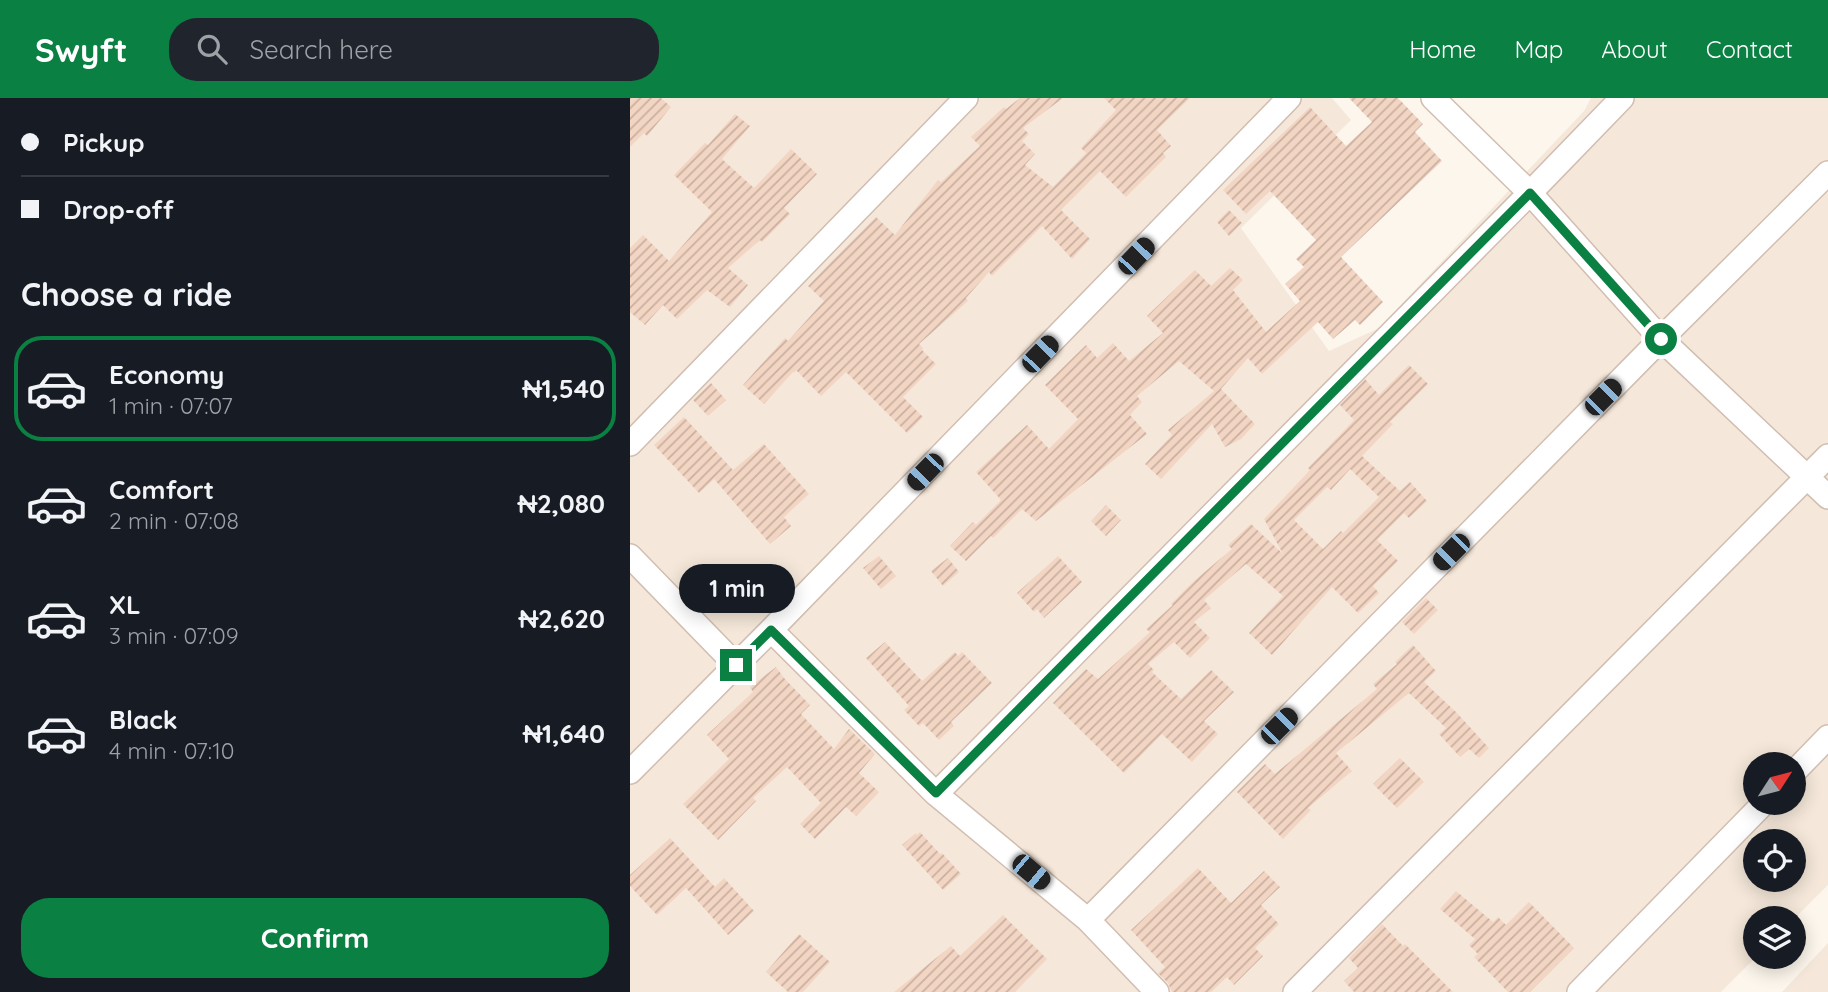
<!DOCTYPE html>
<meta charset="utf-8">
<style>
body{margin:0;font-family:Quicksand,sans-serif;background:#20242c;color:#f1f3f6;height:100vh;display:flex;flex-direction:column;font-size:26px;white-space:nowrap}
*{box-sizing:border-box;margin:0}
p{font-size:23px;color:#9ea1a6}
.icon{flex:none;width:38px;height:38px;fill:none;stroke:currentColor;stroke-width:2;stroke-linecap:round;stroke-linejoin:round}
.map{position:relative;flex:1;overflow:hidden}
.drawer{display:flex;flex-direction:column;background:#171b24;width:630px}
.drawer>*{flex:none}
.banner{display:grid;align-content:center;height:154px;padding:0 21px;background:#171b24}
.needle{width:46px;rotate:54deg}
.fabs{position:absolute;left:1113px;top:654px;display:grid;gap:14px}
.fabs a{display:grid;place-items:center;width:63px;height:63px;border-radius:50%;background:#171b24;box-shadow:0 4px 18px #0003;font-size:35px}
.end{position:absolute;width:32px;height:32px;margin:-16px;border:9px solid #0b8043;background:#fff;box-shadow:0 0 0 4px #fff}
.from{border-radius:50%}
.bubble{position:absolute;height:49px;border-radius:24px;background:#171b24;box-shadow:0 4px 18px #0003;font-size:23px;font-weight:700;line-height:49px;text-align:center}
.car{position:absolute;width:21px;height:42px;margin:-21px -10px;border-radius:9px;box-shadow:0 0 5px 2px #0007;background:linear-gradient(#222 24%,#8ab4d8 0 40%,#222 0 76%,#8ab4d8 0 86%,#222 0)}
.banner b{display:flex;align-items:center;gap:24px;height:66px;font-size:26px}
.banner b+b{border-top:2px solid #363941}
.banner i{width:18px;height:18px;background:#f1f3f6}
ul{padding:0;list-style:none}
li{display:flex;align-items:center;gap:21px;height:105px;margin:0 14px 10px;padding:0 7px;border:4px solid transparent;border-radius:28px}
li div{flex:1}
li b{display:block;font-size:26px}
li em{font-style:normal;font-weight:700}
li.active{border-color:#0b8043}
li>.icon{width:63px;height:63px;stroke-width:1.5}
h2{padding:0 21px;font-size:32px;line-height:84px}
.action{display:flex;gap:14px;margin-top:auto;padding:14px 21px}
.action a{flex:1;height:80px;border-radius:28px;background:#0b8043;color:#fff;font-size:28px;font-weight:700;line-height:80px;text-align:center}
header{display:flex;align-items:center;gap:42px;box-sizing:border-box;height:98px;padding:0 35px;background:#0b8043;color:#fff}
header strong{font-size:33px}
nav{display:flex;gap:38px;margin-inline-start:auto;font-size:24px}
.search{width:490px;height:63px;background:#20242c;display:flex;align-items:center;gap:18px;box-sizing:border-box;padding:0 24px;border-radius:28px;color:#9ea1a6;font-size:26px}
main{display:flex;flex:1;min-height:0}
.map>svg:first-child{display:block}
.residential{fill:#f5e8da;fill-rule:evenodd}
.building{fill:url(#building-hatch);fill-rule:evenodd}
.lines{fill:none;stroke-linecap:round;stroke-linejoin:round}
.minor-casing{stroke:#d1beb0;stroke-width:26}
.minor{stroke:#fff;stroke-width:23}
.route{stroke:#0b8043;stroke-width:9}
</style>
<header>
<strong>Swyft</strong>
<div class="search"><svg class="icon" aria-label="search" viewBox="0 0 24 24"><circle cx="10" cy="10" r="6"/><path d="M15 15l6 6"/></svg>Search here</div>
<nav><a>Home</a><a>Map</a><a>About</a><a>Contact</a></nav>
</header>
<main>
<section class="drawer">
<div class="banner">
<b><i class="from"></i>Pickup</b>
<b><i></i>Drop-off</b>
</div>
<h2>Choose a ride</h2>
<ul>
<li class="active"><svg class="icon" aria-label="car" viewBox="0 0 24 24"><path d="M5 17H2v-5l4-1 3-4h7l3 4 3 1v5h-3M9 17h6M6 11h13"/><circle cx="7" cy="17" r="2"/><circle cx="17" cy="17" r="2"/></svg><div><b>Economy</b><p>1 min · 07:07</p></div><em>₦1,540</em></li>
<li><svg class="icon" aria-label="car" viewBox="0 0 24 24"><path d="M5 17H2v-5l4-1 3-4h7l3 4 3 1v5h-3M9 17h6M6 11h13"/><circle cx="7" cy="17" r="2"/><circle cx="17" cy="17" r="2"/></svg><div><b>Comfort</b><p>2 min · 07:08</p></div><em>₦2,080</em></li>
<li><svg class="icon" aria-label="car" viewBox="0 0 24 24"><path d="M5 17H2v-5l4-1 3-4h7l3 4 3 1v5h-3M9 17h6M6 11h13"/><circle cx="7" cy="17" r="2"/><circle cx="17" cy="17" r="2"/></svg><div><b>XL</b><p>3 min · 07:09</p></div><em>₦2,620</em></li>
<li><svg class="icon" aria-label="car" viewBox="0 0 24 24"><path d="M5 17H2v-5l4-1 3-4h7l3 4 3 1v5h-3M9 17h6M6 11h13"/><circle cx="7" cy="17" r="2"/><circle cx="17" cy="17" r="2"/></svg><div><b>Black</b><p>4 min · 07:10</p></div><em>₦1,640</em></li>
</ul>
<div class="action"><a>Confirm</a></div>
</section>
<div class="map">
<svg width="1198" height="894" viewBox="0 0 1198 894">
<defs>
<pattern id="building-hatch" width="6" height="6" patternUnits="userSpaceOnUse" patternTransform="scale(1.75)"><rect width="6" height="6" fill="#f3d5c3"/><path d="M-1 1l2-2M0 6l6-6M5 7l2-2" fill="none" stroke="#cab0a1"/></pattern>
</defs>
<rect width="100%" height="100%" fill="#fdf6ec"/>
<path class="residential" d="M0,0H702L721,22L611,130L699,253L749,230L954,13L961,0H1198V787L1164,821H1125L1126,859L1091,894H0ZM1125,667H1164V705H1125ZM1125,744H1164V782H1125Z
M1198,845V894H1152Z"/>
<path class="building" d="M0,0H31L41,9L17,38L14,35L0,49Z
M390,0H433L393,30L399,36L392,43L405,56L395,67L423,89L456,55L451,50L486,12L474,0H560L527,32L541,48L533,55L536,59L496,99L470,73L431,112L460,141L442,161L412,128L362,178L359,174L336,200L338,203L289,246L293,250L292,252L306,266L273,299L293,319L277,335L216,274L191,298L166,272L164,275L163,274L134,306L113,287L155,240L158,243L194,203L178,188L200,165L246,119L265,137L308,82L311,84L350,48L341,39L374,9L376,11Z
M719,0H768L793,26L785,34L812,63L711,159L753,204L730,227L725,222L703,241L688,224L632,276L618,260L591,291L625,326L611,341L595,349L582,326L531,381L515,366L542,337L538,332L584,293L549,263L507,298L512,304L500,317L517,336L406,423L392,411L363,440L361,438L336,463L320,448L343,424L346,427L371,402L346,374L397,327L419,351L448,321L415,287L456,247L467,260L483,245L499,263L533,235L517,218L565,172L581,188L600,170L613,182L603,192L636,234L670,203L655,186L674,169L666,161L686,142L640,93L616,116L593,92L680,9L716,48L742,24Z
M105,16L120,28L92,61L124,90L161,51L187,76L154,110L160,116L132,144L130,142L98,170L118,187L100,209L77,192L47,221L33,207L15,227L0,214V150L13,137L39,163L82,114L44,77L75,45L78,47Z
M599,112L612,125L599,138L587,124Z
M779,267L798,286L760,324L763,326L732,358L770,393L780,384L797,403L779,420L774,415L747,442L768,463L743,488L749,495L728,515L702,489L642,557L619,535L653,498L616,466L574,502L581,510L564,524L580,540L560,560L544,544L518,566L524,572L522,574L551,601L581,572L604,594L574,623L588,636L562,664L532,636L494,675L423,605L456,571L468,581L520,534L516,531L543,507L541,506L564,483L602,451L598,447L621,426L653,456L634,421L680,372L678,370L724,322L710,307L735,281L749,297ZM720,371L749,399L713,435L711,433L693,451L664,422L697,389L701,392Z
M81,285L96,302L78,318L63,302Z
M54,319L103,372L134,346L179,396L154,419L161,428L140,446L84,381L69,395L24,347Z
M476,407L491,422L476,438L461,423Z
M249,458L266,478L251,491L233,470Z
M428,458L452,484L414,520L407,511L404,514L387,495Z
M318,460L329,474L313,488L301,473Z
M796,500L808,512L784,536L772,524Z
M255,544L292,583L325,554L328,558L332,554L362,585L321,624L324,628L309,642L293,625L289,628L274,612L279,608L236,560Z
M783,547L806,573L794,584L826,614L859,650L849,660L839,651L830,659L809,636L816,630L779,595L706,655L722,673L678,710L681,712L653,741L607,694L635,666L645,676L747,591L743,586L767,566L765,564Z
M146,569L155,581L180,607L171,616L204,651L219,631L245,656L229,675L249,694L226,718L216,709L185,741L170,726L191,705L157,669L123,700L126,703L88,742L53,706L99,661L77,637L123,594L120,589Z
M770,660L794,684L767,710L743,686Z
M290,734L310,756L312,755L331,776L313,792L272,747L286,735L287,737Z
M40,740L85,789L94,780L124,813L98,837L56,790L27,817L0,788V777Z
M568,770L601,805L634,773L650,789L631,807L649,826L625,850L633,858L604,887L597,879L581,894H542L538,885L528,875L535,869L501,832Z
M826,793L863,824L868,819L876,827L899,804L944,850L900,894H878L844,859L848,856L839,847L845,841L810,811Z
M373,817L417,861L385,894H264L321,848L330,858Z
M752,826L773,848L775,846L823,894H724L714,883L728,870L719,860Z
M169,836L200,864L173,894H158L136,874Z"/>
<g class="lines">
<g class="minor-casing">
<path id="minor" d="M803,0L900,95L1031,241L1198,399
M0,346L336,0
M0,458L106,567
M141,532L306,696L458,822L527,894
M0,674L141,532L659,0
M1164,674L1198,639
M306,696L900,95L992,0
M458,822L1031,241L1198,75
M665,894L1198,358
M949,894L1134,705"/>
</g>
<use href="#minor" class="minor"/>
</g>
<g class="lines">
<path class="route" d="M106,567L141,532L306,695L900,95L1031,241"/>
</g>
</svg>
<div class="fabs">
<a><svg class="needle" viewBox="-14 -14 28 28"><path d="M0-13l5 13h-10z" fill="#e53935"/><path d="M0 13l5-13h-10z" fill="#9ea1a6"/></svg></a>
<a><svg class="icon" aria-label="locate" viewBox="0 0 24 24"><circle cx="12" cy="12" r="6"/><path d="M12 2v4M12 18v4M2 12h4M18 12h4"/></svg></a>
<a><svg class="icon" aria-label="layers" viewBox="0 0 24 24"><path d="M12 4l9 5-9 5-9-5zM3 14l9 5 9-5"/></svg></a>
</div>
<i class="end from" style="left:1031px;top:241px"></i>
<i class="end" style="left:106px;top:567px"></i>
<div class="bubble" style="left:49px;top:466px;width:116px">1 min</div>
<i class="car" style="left:506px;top:158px;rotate:44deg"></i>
<i class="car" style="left:410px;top:256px;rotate:44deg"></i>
<i class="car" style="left:973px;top:299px;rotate:45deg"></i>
<i class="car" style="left:295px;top:374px;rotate:224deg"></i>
<i class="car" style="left:821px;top:454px;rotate:225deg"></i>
<i class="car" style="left:649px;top:628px;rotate:45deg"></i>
<i class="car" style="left:401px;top:774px;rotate:130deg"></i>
</div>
</main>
